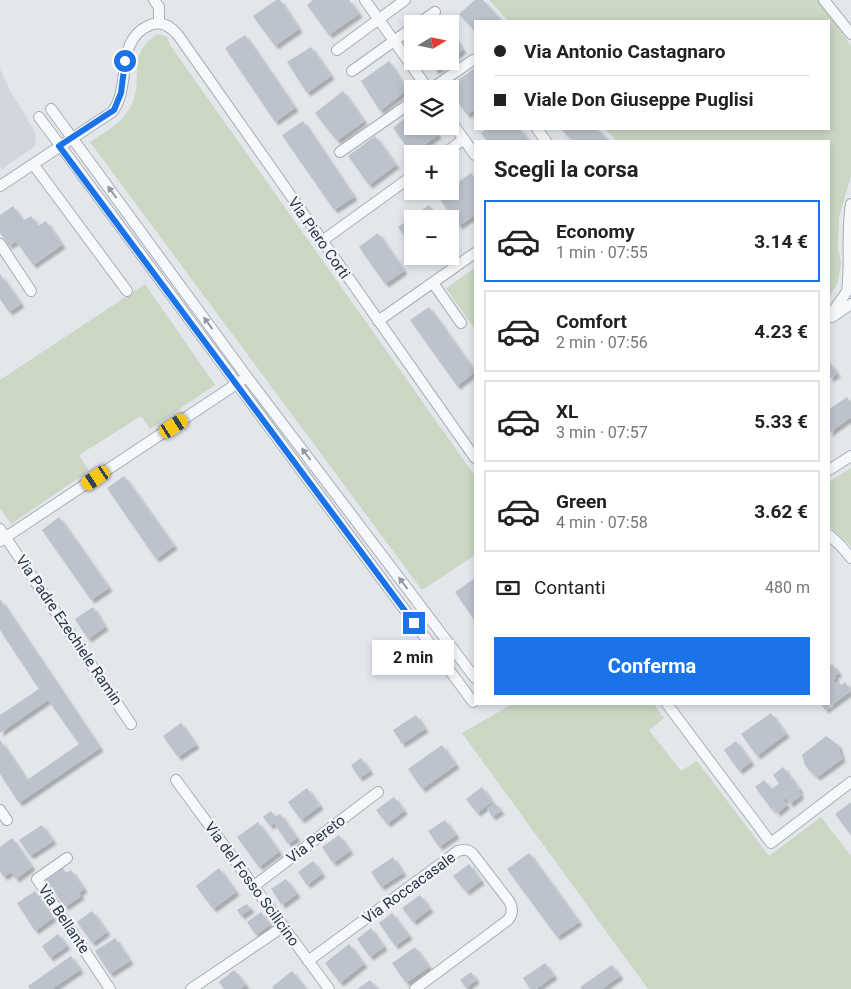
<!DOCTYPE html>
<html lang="it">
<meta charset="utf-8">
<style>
body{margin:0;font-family:Roboto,sans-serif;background:#f2f2f2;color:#222;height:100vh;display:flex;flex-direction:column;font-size:19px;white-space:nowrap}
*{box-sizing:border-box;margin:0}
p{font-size:16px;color:#767676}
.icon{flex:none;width:28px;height:28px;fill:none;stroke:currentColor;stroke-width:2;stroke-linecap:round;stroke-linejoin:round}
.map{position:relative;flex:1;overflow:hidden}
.details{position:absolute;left:474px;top:140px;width:356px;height:565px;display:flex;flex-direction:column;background:#fff;border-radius:0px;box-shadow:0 2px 8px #0003}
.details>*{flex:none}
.hud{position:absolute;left:474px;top:20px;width:356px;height:110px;border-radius:0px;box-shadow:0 2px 8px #0003;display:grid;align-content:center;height:110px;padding:0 20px;background:#fff}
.needle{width:32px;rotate:80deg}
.buttons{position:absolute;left:404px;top:15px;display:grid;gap:10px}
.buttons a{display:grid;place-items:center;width:55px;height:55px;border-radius:0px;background:#fff;box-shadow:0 2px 8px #0003;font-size:25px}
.end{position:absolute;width:22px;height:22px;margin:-11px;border:6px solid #1a73e8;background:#fff;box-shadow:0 0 0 2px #fff}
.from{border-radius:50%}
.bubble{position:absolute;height:35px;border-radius:0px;background:#fff;box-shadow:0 2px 8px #0003;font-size:16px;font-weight:700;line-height:35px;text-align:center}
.car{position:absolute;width:15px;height:30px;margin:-15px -8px;border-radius:6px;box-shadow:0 0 4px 1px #0007;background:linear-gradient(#f5c518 24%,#345 0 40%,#f5c518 0 76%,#345 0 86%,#f5c518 0)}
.hud b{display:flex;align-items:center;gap:18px;height:48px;font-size:19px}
.hud b+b{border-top:1px solid #e0e0e0}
.hud i{width:12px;height:12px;background:#222}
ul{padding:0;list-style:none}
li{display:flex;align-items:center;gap:15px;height:82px;margin:0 10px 8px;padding:0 10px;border:2px solid #e0e0e0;border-radius:0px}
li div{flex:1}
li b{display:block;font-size:19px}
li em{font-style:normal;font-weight:700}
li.active{border-color:#1a73e8}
li>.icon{width:45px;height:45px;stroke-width:1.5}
h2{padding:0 20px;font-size:22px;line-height:60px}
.pay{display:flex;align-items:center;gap:12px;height:55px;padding:0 20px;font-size:19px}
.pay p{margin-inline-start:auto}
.primary-button{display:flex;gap:10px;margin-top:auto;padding:10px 20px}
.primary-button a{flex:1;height:58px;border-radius:0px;background:#1a73e8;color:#fff;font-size:20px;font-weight:700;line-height:58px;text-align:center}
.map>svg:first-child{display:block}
.built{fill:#d1d6df}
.green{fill:#c9d7c3}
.building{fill:#bcc3cd;filter:url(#shadow)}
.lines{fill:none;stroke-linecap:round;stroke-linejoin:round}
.minor-casing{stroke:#a7aeb7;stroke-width:12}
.minor{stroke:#f6f8fa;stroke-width:10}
.oneway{fill:#8f96a0}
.route{stroke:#1a73e8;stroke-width:6}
.labels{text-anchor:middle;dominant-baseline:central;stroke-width:4.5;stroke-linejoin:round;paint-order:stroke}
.street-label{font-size:15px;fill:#283447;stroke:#f3f6f9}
</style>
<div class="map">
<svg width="851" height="989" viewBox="0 0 851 989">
<defs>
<filter id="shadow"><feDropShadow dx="3.5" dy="3.5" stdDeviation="1" flood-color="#0004"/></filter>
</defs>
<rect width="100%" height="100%" fill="#e3e7ec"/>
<path class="built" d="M0,69L11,92L35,132L36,141L35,146L2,169L0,166Z"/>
<path class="green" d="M489,0H819L851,46V176L839,218L838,249L841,263L838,282L829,298V141H617L605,129H829V21H508Z
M158,34L167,37L170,45L475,476V555L422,590L90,142C105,132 122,123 131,106C145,79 125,53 158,34Z
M475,268V328H474L446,288Z
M145,284L215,385L150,429L141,416L79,455L89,471L11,524L0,508V380Z
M851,468V546L829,526V482Z
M512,704H654L664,718L649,730L681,771L697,761L769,856L821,817L851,856V989H648L462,733Z"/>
<path class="building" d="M276,0H280L299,29L275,46L253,16Z
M313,0H349L359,14L329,35L307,5Z
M475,0H483L502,21H475V31L459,14Z
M450,31L463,50L450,60Z
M245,35L295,108L275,122L225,48Z
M311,47L331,76L307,93L287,62Z
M389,61L407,90L380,111L361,81Z
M429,61H448L436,71Z
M475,68V109L467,115L448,87Z
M343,91L364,121L337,141L315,113Z
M412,112V126H432L438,135L412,154L393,128Z
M303,121L354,197L334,210L282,135Z
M487,129H520L528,140L487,141L481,133Z
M561,129H597L609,141H573Z
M375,136L396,165L369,185L348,156Z
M471,173L475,178V215L459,226L438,197L446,191H450V188Z
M429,205L438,219H412V247L398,227Z
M13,206L23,221L31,216L38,226L46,221L62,245L33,265L16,241L9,246L0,233V215Z
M378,233L404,271L385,284L359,247Z
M0,274L21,304L9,312L0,299Z
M429,307L475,372L457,386L410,320Z
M829,361L837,374L829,379Z
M847,397L851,404V417L829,433V409Z
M124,476L174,546L156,559L107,488Z
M59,517L109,588L91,600L42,530Z
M475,578V621L455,592Z
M0,599L100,748L19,803L0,774V740L27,780L79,744L48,700L0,733V715L39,689L0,630Z
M93,607L105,627L88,639L75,619Z
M832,664L839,673L834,676L836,678L833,680L837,685L839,682L841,685L845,682L851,691L825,710L821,704H829V667Z
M771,713L786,734L757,756L741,734Z
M416,715L425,729L402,744L393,730Z
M181,723L196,745L178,757L163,736Z
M826,736L838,745L842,759L817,777L809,770L805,765L802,755Z
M736,741L751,762L739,771L724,750Z
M442,745L456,765L422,789L408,769Z
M361,758L370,771L359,778L351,765Z
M783,767L800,790L798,791L801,795L790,804L786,798L783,800L787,805L777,813L773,808L772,810L755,787L764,780L772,789L779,783L773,775Z
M482,787L492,802L477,813L466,799Z
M307,788L320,806L301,820L288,802Z
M394,797L404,811L387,824L376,810Z
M851,802V835L835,814Z
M495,803L501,811L492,817L487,808Z
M271,811L275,817L280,814L297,838L288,844L274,823L270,826L263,817Z
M445,820L456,835L439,847L428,831Z
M258,822L279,852L259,867L237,837Z
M42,825L53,841L30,856L19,840Z
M339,835L350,851L333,863L322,847Z
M12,838L32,867L16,879L11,872L4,877L0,872V847Z
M529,853L579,922L557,937L507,869Z
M393,857L403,873L381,887L371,872Z
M313,861L322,874L307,885L298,872Z
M469,864L481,881L466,892L453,876Z
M63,868L66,873L71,870L84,889L79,893L81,896L65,907L46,880Z
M219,868L236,892L213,909L196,886Z
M286,879L297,894L282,905L271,889Z
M35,891L53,918L35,931L17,903Z
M420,895L430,909L413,922L402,908Z
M247,904L251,909L241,916L237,910Z
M92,911L107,932L92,943L77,922Z
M261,912L270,925L256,935L247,922Z
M392,913L409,936L395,946L379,923Z
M371,928L384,947L370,957L357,939Z
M58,934L67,946L50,958L42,946Z
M115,938L130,961L110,974L95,951Z
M349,944L364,964L340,983L325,963Z
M415,947L429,967L406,983L392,963Z
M71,956L80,970L52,989H30L28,986Z
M545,963L554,976L536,989H530L523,978Z
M612,965L620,976L602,989H582L580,987Z
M234,970L246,985L240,989H224L219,982Z
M292,971L306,989H274L272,987Z
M471,972L476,980L466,988L460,980Z
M370,980L378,989H357Z"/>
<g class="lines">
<g class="minor-casing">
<path id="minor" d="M154,0L159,7V23
M365,0L428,89
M824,0L851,34
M418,24L435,12
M337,50L405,0
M352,71L412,28
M431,89L473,60
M51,109L247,377L475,678
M39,117L473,702
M450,120L475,155
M537,129L546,141
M340,152L412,102
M444,154L464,139
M33,164L127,291
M0,186L112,112C133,86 113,41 150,25C162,20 171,27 178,35L475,458
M322,241L412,176
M0,244L31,291
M433,283L461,323
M847,291C851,263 846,233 851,204
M829,317L850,287
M832,317L851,304
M378,321L475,253
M829,470L851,456
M0,529L131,724
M829,535L841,546L851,558
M0,541L241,381
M667,704L771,843L851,782
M176,780L329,989
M0,810L7,820
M67,858L37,879L110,989
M254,886L378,792
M308,961L458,851C464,849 468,849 473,854L509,901C513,908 513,914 508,920L415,989
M191,989L284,926"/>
</g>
<use href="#minor" class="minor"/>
</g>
<defs><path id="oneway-solid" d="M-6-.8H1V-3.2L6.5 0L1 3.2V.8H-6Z" transform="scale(1.25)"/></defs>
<g class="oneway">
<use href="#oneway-solid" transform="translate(112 192) rotate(-126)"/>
<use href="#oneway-solid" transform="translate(208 323) rotate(-126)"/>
<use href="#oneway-solid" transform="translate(306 454) rotate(-127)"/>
<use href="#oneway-solid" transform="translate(403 583) rotate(-127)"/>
</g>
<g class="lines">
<path class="route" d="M125,61L121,93L114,110L59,146L414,623"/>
</g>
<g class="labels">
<g class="street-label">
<text transform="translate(319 238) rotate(55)">Via Piero Corti</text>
<text transform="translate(69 630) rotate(56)">Via Padre Ezechiele Ramin</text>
<text transform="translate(316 839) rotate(-37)">Via Pereto</text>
<text transform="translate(252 884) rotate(54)">Via del Fosso Scilicino</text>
<text transform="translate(409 888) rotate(-36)">Via Roccacasale</text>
<text transform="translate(64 919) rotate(56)">Via Bellante</text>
</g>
</g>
</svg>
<div class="buttons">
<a><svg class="needle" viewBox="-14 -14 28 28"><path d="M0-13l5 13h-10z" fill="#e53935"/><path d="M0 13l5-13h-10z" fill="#767676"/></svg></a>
<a><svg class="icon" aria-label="layers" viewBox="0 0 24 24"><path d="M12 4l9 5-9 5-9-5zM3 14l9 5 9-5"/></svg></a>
<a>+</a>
<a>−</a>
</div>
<i class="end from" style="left:125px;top:61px"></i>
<i class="end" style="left:414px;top:623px"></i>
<div class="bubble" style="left:372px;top:640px;width:82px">2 min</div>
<i class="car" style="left:174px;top:426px;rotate:57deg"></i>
<i class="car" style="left:96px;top:478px;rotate:236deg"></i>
<div class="hud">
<b><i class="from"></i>Via Antonio Castagnaro</b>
<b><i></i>Viale Don Giuseppe Puglisi</b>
</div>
<section class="details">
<h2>Scegli la corsa</h2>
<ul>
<li class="active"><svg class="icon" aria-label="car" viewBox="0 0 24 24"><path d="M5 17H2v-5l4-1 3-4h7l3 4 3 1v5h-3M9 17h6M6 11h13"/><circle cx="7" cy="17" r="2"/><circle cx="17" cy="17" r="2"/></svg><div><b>Economy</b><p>1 min · 07:55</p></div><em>3.14 €</em></li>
<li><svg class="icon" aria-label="car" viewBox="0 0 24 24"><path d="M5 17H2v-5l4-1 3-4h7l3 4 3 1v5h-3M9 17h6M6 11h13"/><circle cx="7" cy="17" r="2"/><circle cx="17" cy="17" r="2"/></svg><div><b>Comfort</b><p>2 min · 07:56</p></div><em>4.23 €</em></li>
<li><svg class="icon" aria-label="car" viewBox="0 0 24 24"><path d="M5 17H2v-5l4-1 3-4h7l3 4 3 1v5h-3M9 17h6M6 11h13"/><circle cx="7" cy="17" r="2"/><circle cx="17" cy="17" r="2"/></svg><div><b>XL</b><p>3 min · 07:57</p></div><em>5.33 €</em></li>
<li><svg class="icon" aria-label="car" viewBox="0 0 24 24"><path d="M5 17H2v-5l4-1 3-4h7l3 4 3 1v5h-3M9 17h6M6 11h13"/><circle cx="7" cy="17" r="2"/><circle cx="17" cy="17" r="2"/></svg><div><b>Green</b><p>4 min · 07:58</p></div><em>3.62 €</em></li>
</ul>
<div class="pay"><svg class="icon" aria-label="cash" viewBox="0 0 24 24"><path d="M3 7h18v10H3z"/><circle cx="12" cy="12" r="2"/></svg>Contanti<p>480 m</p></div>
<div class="primary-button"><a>Conferma</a></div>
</section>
</div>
